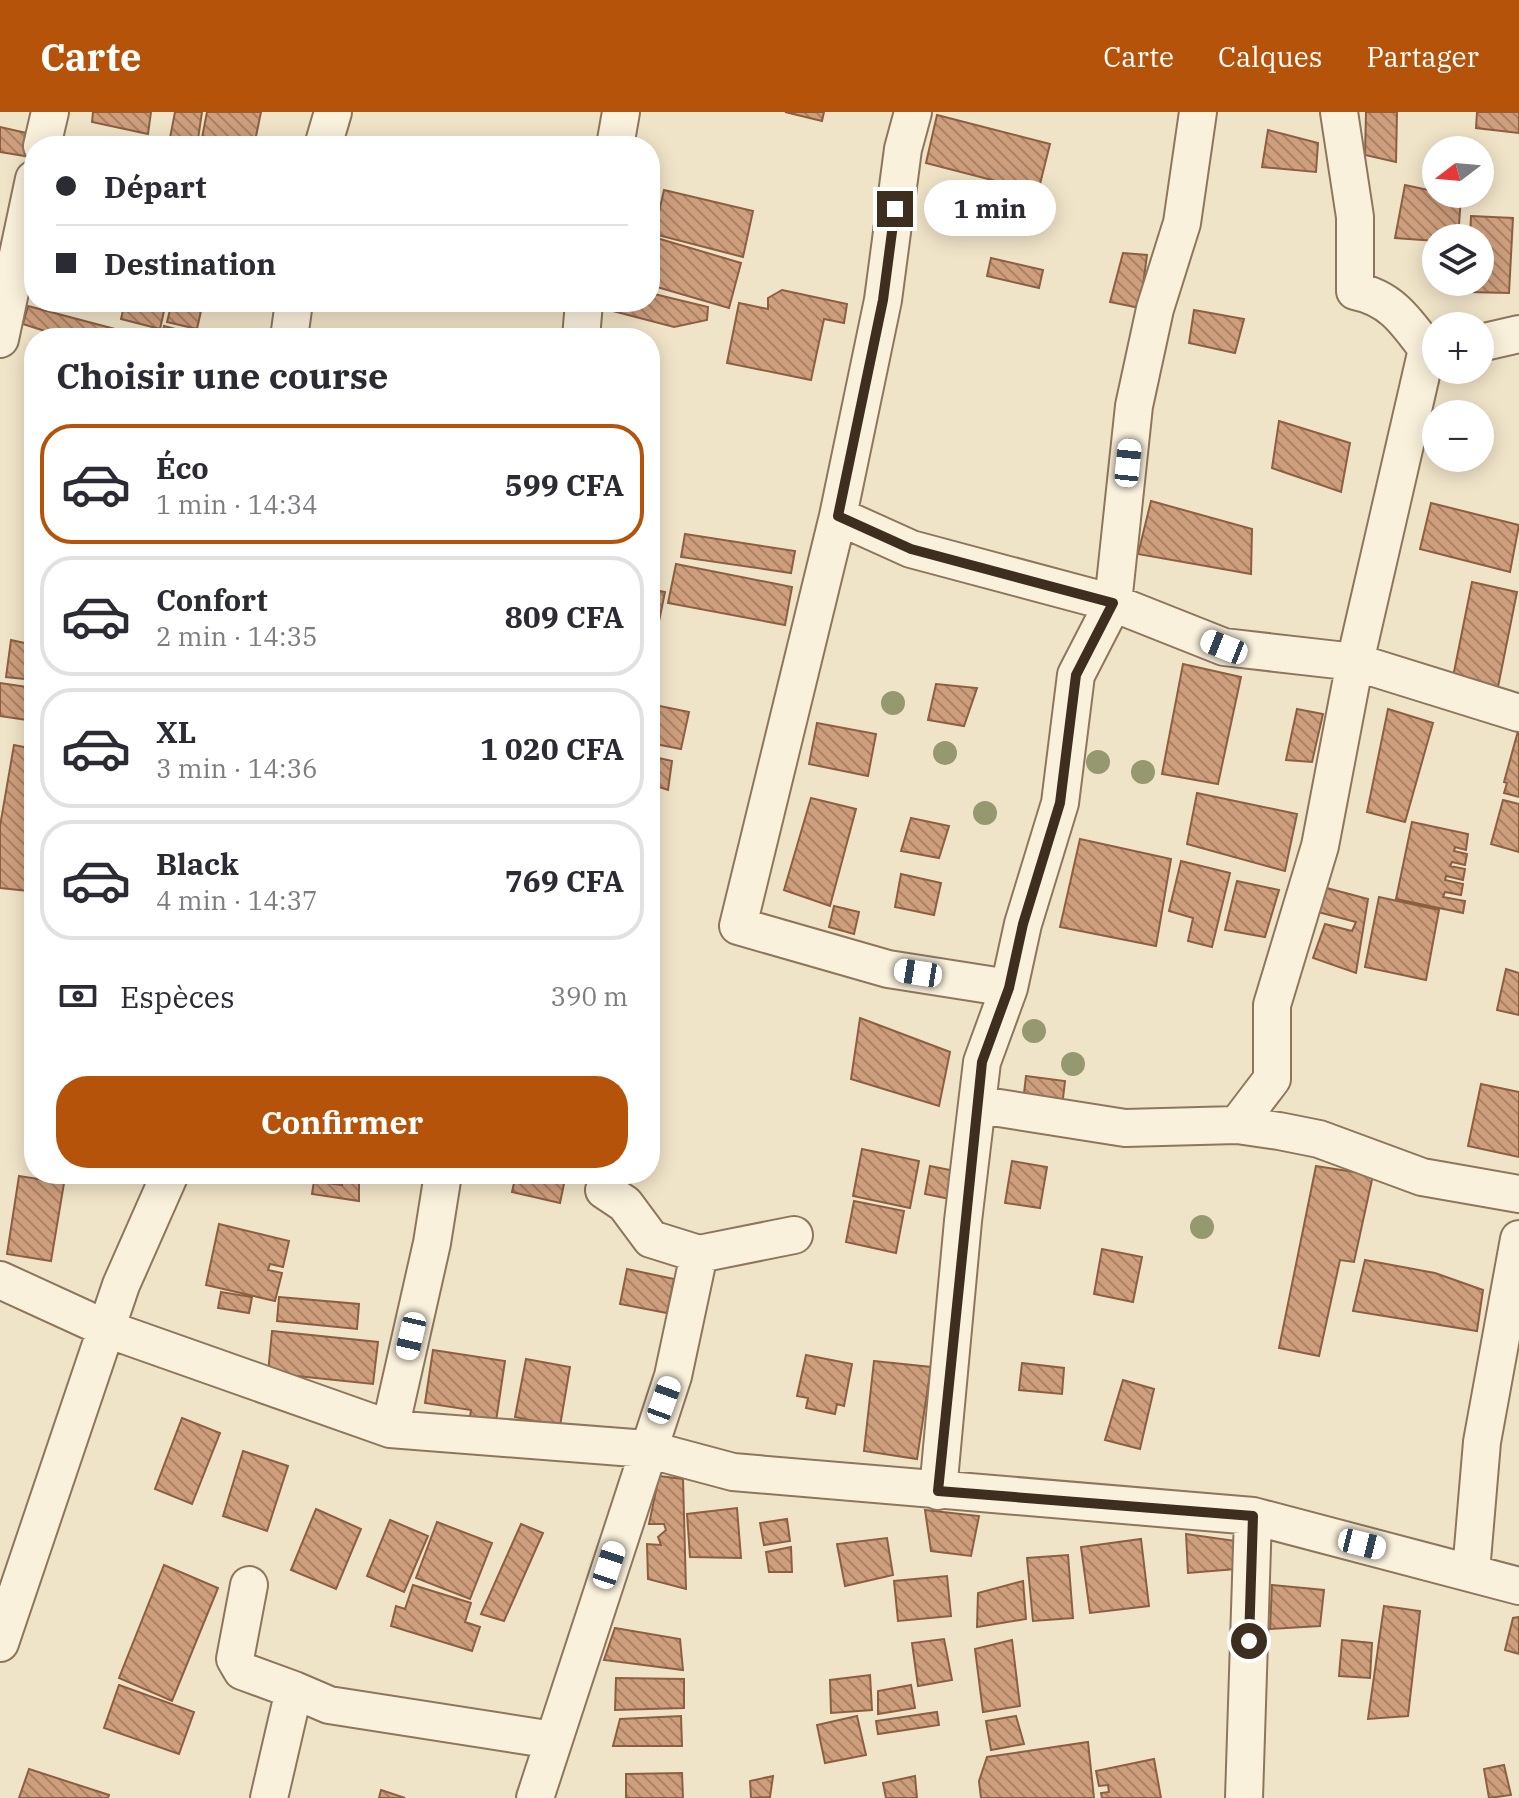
<!DOCTYPE html>
<html lang="fr">
<meta charset="utf-8">
<style>
body{margin:0;font-family:"IBM Plex Serif",serif;background:#f7f7f7;color:#2b2b33;height:100vh;display:flex;flex-direction:column;font-size:30px;white-space:nowrap}
*{box-sizing:border-box;margin:0}
p{font-size:26px;color:#7c7c81}
.icon{flex:none;width:44px;height:44px;fill:none;stroke:currentColor;stroke-width:2;stroke-linecap:round;stroke-linejoin:round}
.map{position:relative;flex:1;overflow:hidden}
.side{position:absolute;left:24px;top:216px;width:636px;height:856px;display:flex;flex-direction:column;background:#fff;border-radius:32px;box-shadow:0 4px 20px #0003}
.side>*{flex:none}
.banner{position:absolute;left:24px;top:24px;width:636px;height:176px;border-radius:32px;box-shadow:0 4px 20px #0003;display:grid;align-content:center;height:176px;padding:0 32px;background:#fff}
.needle{width:52px;rotate:254deg}
.buttons{position:absolute;left:1422px;top:24px;display:grid;gap:16px}
.buttons a{display:grid;place-items:center;width:72px;height:72px;border-radius:50%;background:#fff;box-shadow:0 4px 20px #0003;font-size:40px}
.end{position:absolute;width:36px;height:36px;margin:-18px;border:10px solid #3d2e20;background:#fff;box-shadow:0 0 0 4px #fff}
.from{border-radius:50%}
.bubble{position:absolute;height:56px;border-radius:28px;background:#fff;box-shadow:0 4px 20px #0003;font-size:26px;font-weight:800;line-height:56px;text-align:center}
.car{position:absolute;width:24px;height:48px;margin:-24px -12px;border-radius:10px;box-shadow:0 0 6px 2px #0007;background:linear-gradient(#fff 24%,#345 0 40%,#fff 0 76%,#345 0 86%,#fff 0)}
.banner b{display:flex;align-items:center;gap:28px;height:76px;font-size:30px}
.banner b+b{border-top:2px solid #e1e1e2}
.banner i{width:20px;height:20px;background:#2b2b33}
ul{padding:0;list-style:none}
li{display:flex;align-items:center;gap:24px;height:120px;margin:0 16px 12px;padding:0 16px;border:4px solid #e1e1e2;border-radius:32px}
li div{flex:1}
li b{display:block;font-size:30px}
li em{font-style:normal;font-weight:800}
li.selected{border-color:#b45309}
li>.icon{width:72px;height:72px;stroke-width:1.5}
h2{padding:0 32px;font-size:36px;line-height:96px}
.pay{display:flex;align-items:center;gap:20px;height:88px;padding:0 32px;font-size:30px}
.pay p{margin-inline-start:auto}
.button{display:flex;gap:16px;margin-top:auto;padding:16px 32px}
.button a{flex:1;height:92px;border-radius:32px;background:#b45309;color:#fff;font-size:32px;font-weight:800;line-height:92px;text-align:center}
header{display:flex;align-items:center;gap:48px;box-sizing:border-box;height:112px;padding:0 40px;background:#b45309;color:#fff}
header strong{font-size:38px}
nav{display:flex;gap:44px;margin-inline-start:auto;font-size:28px}
.map>svg:first-child{display:block}
.building{fill:url(#building-back-hatch);stroke:#8d5f41;stroke-width:2}
.lines{fill:none;stroke-linecap:round;stroke-linejoin:round}
.minor-casing{stroke:#8d765c;stroke-width:40}
.minor{stroke:#faf1dc;stroke-width:36}
.tree{fill:#96986f}
.route{stroke:#3d2e20;stroke-width:10}
</style>
<header>
<strong>Carte</strong>
<nav><a>Carte</a><a>Calques</a><a>Partager</a></nav>
</header>
<div class="map">
<svg width="1519" height="1686" viewBox="0 0 1519 1686">
<defs>
<pattern id="building-back-hatch" width="6" height="6" patternUnits="userSpaceOnUse" patternTransform="scale(2)"><rect width="6" height="6" fill="#cf9f7d"/><path d="M-1 5l2 2M0 0l6 6M5-1l2 2" fill="none" stroke="#a98266"/></pattern>
</defs>
<rect width="100%" height="100%" fill="#f0e4c8"/>
<path class="building" d="M93,0H151L148,22L92,10Z
M175,0H202L197,34L169,31Z
M207,0H261L254,34L202,26Z
M785,0H824L822,9Z
M1366,0H1397L1396,50L1365,43Z
M1477,0H1519V21L1476,16Z
M937,3L1050,32L1038,80L926,51Z
M0,15L31,22L25,44L0,40Z
M1268,18L1318,31L1316,60L1262,55Z
M1405,73L1461,85L1458,126H1436V129L1395,126Z
M664,78L753,99L743,145L654,122Z
M1471,104L1513,106L1509,181L1467,180V170H1480V126H1470Z
M650,124L741,151L729,196L650,173Z
M1123,141L1147,143L1140,196L1110,190Z
M991,146L1043,158L1039,176L987,164Z
M782,178L847,192L844,211L824,207L811,268L727,251L739,191L768,197V186Z
M650,181L708,195L707,208L674,215L609,198L610,190H650Z
M125,190H166L160,217L121,207Z
M172,190H203L197,217L167,210Z
M28,194L149,226H67L23,212Z
M1194,198L1244,207L1235,241L1189,231Z
M164,214L210,226H161Z
M1279,309L1350,331L1341,380L1272,356Z
M1151,389L1252,417L1251,462L1138,442Z
M1431,391L1519,413L1510,460L1420,437Z
M34,396V429L27,428Z
M685,422L795,439L791,461L681,445Z
M676,452L792,475L785,513L668,491Z
M1472,470L1517,480L1498,575L1453,565Z
M650,477L665,480L656,524L650,523Z
M11,528L34,533V568L6,565Z
M1183,552L1241,565L1218,672L1162,662Z
M0,571L34,576V609L0,604Z
M936,572L977,576L964,614L928,608Z
M650,592L689,600L681,637L650,631Z
M1297,597L1323,602L1312,650L1286,648Z
M1388,597L1433,611L1405,710L1367,700Z
M817,611L876,622L868,664L809,652Z
M1518,619H1519V685L1504,681L1507,671L1504,670Z
M14,633L34,637V756L28,779L0,776V714Z
M650,644L672,649L668,678L650,672Z
M1197,681L1297,702L1285,759L1187,732Z
M811,686L856,697L830,794L784,778Z
M1503,688L1519,692V740L1491,732Z
M911,706L949,714L939,746L901,739Z
M1412,710L1468,722L1466,738L1455,735L1454,739L1467,742L1465,753L1452,750L1450,754L1465,757L1463,768L1446,764L1445,768L1463,772L1461,783L1445,780L1443,785L1465,789L1463,801L1396,787Z
M1080,727L1171,747L1156,834L1060,815Z
M1181,749L1230,761L1212,835L1188,829L1193,806L1169,799Z
M901,762L941,771L934,803L895,795Z
M1237,769L1279,778L1265,825L1225,818Z
M1323,775L1368,787L1356,861L1313,846L1325,812L1352,819L1356,810L1318,800Z
M1379,785L1439,798L1426,868L1365,855Z
M834,794L859,800L854,822L829,815Z
M1506,857L1519,861V903L1497,898Z
M860,906L950,940L939,994L851,967Z
M1026,964L1065,969L1062,995L1023,990Z
M1481,972L1519,980V1045L1468,1034Z
M862,1037L919,1049L910,1096L853,1084Z
M1012,1049L1047,1055L1040,1096L1005,1091Z
M930,1054L960,1060L955,1088L925,1082Z
M1316,1054L1373,1063L1354,1150L1340,1148L1319,1244L1279,1236Z
M344,1062H383L382,1068L359,1065V1089L312,1082L314,1069L342,1073Z
M516,1062H566L560,1091L512,1080Z
M19,1064L64,1071L51,1149L7,1142Z
M854,1089L904,1099L896,1141L846,1130Z
M219,1112L289,1129L283,1155L270,1152L268,1158L282,1161L275,1189L206,1173Z
M1102,1137L1142,1145L1133,1190L1094,1182Z
M1365,1148L1435,1161L1483,1178L1477,1219L1353,1199Z
M627,1157L674,1167L667,1201L620,1192Z
M221,1180L252,1185L249,1201L218,1196Z
M279,1185L359,1192L357,1217L277,1209Z
M272,1219L378,1230L373,1272L268,1261Z
M433,1238L505,1249L495,1316L469,1312L471,1298L425,1291Z
M806,1243L852,1252L844,1294L837,1292L835,1302L806,1296L808,1286L797,1284Z
M526,1247L570,1255L560,1314L515,1305Z
M874,1249L931,1255L917,1347L864,1339Z
M1022,1251L1064,1256L1062,1282L1019,1278Z
M1123,1268L1154,1277L1140,1337L1105,1328Z
M182,1306L220,1321L192,1392L155,1377Z
M243,1339L288,1354L267,1419L223,1404Z
M659,1364L683,1367L686,1477L648,1467L647,1432L661,1433L658,1425L666,1418L664,1412H649Z
M737,1396L741,1446L690,1445L687,1402Z
M316,1397L361,1417L336,1477L291,1458Z
M925,1398L979,1404L971,1444L931,1439Z
M787,1407L790,1429L764,1433L760,1411Z
M390,1408L428,1424L404,1480L367,1464Z
M437,1410L492,1431L470,1487L416,1466Z
M521,1412L543,1421L504,1509L481,1502Z
M1186,1422L1236,1429V1457L1188,1461Z
M887,1426L893,1463L845,1474L837,1432Z
M1141,1427L1149,1494L1090,1501L1081,1435Z
M791,1435L792,1460H769L766,1440Z
M1068,1443L1073,1506L1033,1509L1027,1446Z
M164,1453L218,1476L172,1589L119,1566Z
M947,1464L951,1504L898,1509L894,1469Z
M1023,1469L1026,1507L977,1515L978,1481Z
M413,1473L471,1491L465,1510L480,1515L472,1539L391,1514L396,1494L405,1497Z
M1272,1473L1324,1478L1320,1514L1270,1517Z
M1384,1494L1420,1499L1408,1604L1368,1607Z
M1519,1505V1542L1505,1538L1513,1506Z
M615,1516L680,1527L683,1558L604,1548Z
M944,1527L952,1568L918,1574L912,1531Z
M1012,1528L1020,1594L983,1600L975,1537Z
M1342,1528L1372,1531L1370,1566L1339,1564Z
M870,1563L872,1598L831,1601L830,1568Z
M616,1566L684,1567V1596L615,1598Z
M119,1573L194,1600L179,1642L104,1616Z
M911,1573L915,1596L878,1602V1579Z
M937,1600L939,1613L878,1622L876,1609Z
M681,1604L682,1634H613L620,1607Z
M857,1604L866,1643L825,1651L817,1613Z
M1016,1604L1024,1632L991,1638L986,1609Z
M1088,1630L1094,1686H981L979,1669L987,1645Z
M1154,1647L1161,1686H1102L1101,1681L1109,1680L1108,1673L1099,1674L1096,1659Z
M1504,1653L1511,1683L1489,1686L1484,1657Z
M29,1657L109,1683L108,1686H19Z
M682,1661L683,1686H626V1662Z
M773,1664L770,1685L751,1686L750,1669Z
M915,1664L917,1686H886L883,1671Z
M381,1678L405,1686H379Z"/>
<g class="lines">
<g class="minor-casing">
<path id="minor" d="M913,0L903,37L883,188L838,404L738,814L888,857L1009,876
M42,34L50,0
M323,34L333,0
M615,34L621,0
M289,226L294,190
M581,226L584,190
M0,227L34,67
M1480,231L1519,222
M838,404L911,437L1113,491L1224,535L1355,550L1519,601
M980,993L1125,1016L1237,1013L1279,1019L1319,1027L1422,1065L1519,1082
M1237,1013L1272,967V893L1320,734L1355,550L1427,237C1406,209 1391,186 1355,179V105L1339,0
M604,1078L625,1092L651,1127L699,1142
M0,1168L107,1217L390,1317L647,1337L733,1360L1253,1404L1519,1474
M390,1317L432,1131L443,1062
M938,1379L963,1109L982,950L1009,876L1023,812L1060,691L1076,563L1113,491L1134,294L1155,197L1182,111L1198,0
M1471,1460L1482,1330L1519,1127
M249,1473L235,1547L242,1559L294,1578
M0,1531L121,1173L170,1062
M269,1686L294,1578L329,1593L553,1628
M535,1686L673,1264L699,1142L794,1123
M1244,1686L1253,1404"/>
</g>
<use href="#minor" class="minor"/>
</g>
<g class="tree">
<circle cx="893" cy="591" r="12"/>
<circle cx="945" cy="641" r="12"/>
<circle cx="1098" cy="650" r="12"/>
<circle cx="1143" cy="660" r="12"/>
<circle cx="985" cy="701" r="12"/>
<circle cx="1034" cy="919" r="12"/>
<circle cx="1073" cy="952" r="12"/>
<circle cx="1202" cy="1115" r="12"/>
</g>
<g class="lines">
<path class="route" d="M895,97L883,188L838,404L911,437L1113,491L1076,563L1060,691L1023,812L1009,876L982,950L938,1379L1253,1404L1249,1529"/>
</g>
</svg>
<div class="buttons">
<a><svg class="needle" viewBox="-14 -14 28 28"><path d="M0-13l5 13h-10z" fill="#e53935"/><path d="M0 13l5-13h-10z" fill="#7c7c81"/></svg></a>
<a><svg class="icon" aria-label="layers" viewBox="0 0 24 24"><path d="M12 4l9 5-9 5-9-5zM3 14l9 5 9-5"/></svg></a>
<a>+</a>
<a>−</a>
</div>
<i class="end from" style="left:1249px;top:1529px"></i>
<i class="end" style="left:895px;top:97px"></i>
<div class="bubble" style="left:924px;top:68px;width:132px">1 min</div>
<i class="car" style="left:1128px;top:351px;rotate:6deg"></i>
<i class="car" style="left:1224px;top:535px;rotate:292deg"></i>
<i class="car" style="left:918px;top:861px;rotate:279deg"></i>
<i class="car" style="left:411px;top:1224px;rotate:193deg"></i>
<i class="car" style="left:664px;top:1288px;rotate:20deg"></i>
<i class="car" style="left:1362px;top:1432px;rotate:104deg"></i>
<i class="car" style="left:609px;top:1453px;rotate:18deg"></i>
<div class="banner">
<b><i class="from"></i>Départ</b>
<b><i></i>Destination</b>
</div>
<section class="side">
<h2>Choisir une course</h2>
<ul>
<li class="selected"><svg class="icon" aria-label="car" viewBox="0 0 24 24"><path d="M5 17H2v-5l4-1 3-4h7l3 4 3 1v5h-3M9 17h6M6 11h13"/><circle cx="7" cy="17" r="2"/><circle cx="17" cy="17" r="2"/></svg><div><b>Éco</b><p>1 min · 14:34</p></div><em>599 CFA</em></li>
<li><svg class="icon" aria-label="car" viewBox="0 0 24 24"><path d="M5 17H2v-5l4-1 3-4h7l3 4 3 1v5h-3M9 17h6M6 11h13"/><circle cx="7" cy="17" r="2"/><circle cx="17" cy="17" r="2"/></svg><div><b>Confort</b><p>2 min · 14:35</p></div><em>809 CFA</em></li>
<li><svg class="icon" aria-label="car" viewBox="0 0 24 24"><path d="M5 17H2v-5l4-1 3-4h7l3 4 3 1v5h-3M9 17h6M6 11h13"/><circle cx="7" cy="17" r="2"/><circle cx="17" cy="17" r="2"/></svg><div><b>XL</b><p>3 min · 14:36</p></div><em>1 020 CFA</em></li>
<li><svg class="icon" aria-label="car" viewBox="0 0 24 24"><path d="M5 17H2v-5l4-1 3-4h7l3 4 3 1v5h-3M9 17h6M6 11h13"/><circle cx="7" cy="17" r="2"/><circle cx="17" cy="17" r="2"/></svg><div><b>Black</b><p>4 min · 14:37</p></div><em>769 CFA</em></li>
</ul>
<div class="pay"><svg class="icon" aria-label="cash" viewBox="0 0 24 24"><path d="M3 7h18v10H3z"/><circle cx="12" cy="12" r="2"/></svg>Espèces<p>390 m</p></div>
<div class="button"><a>Confirmer</a></div>
</section>
</div>
